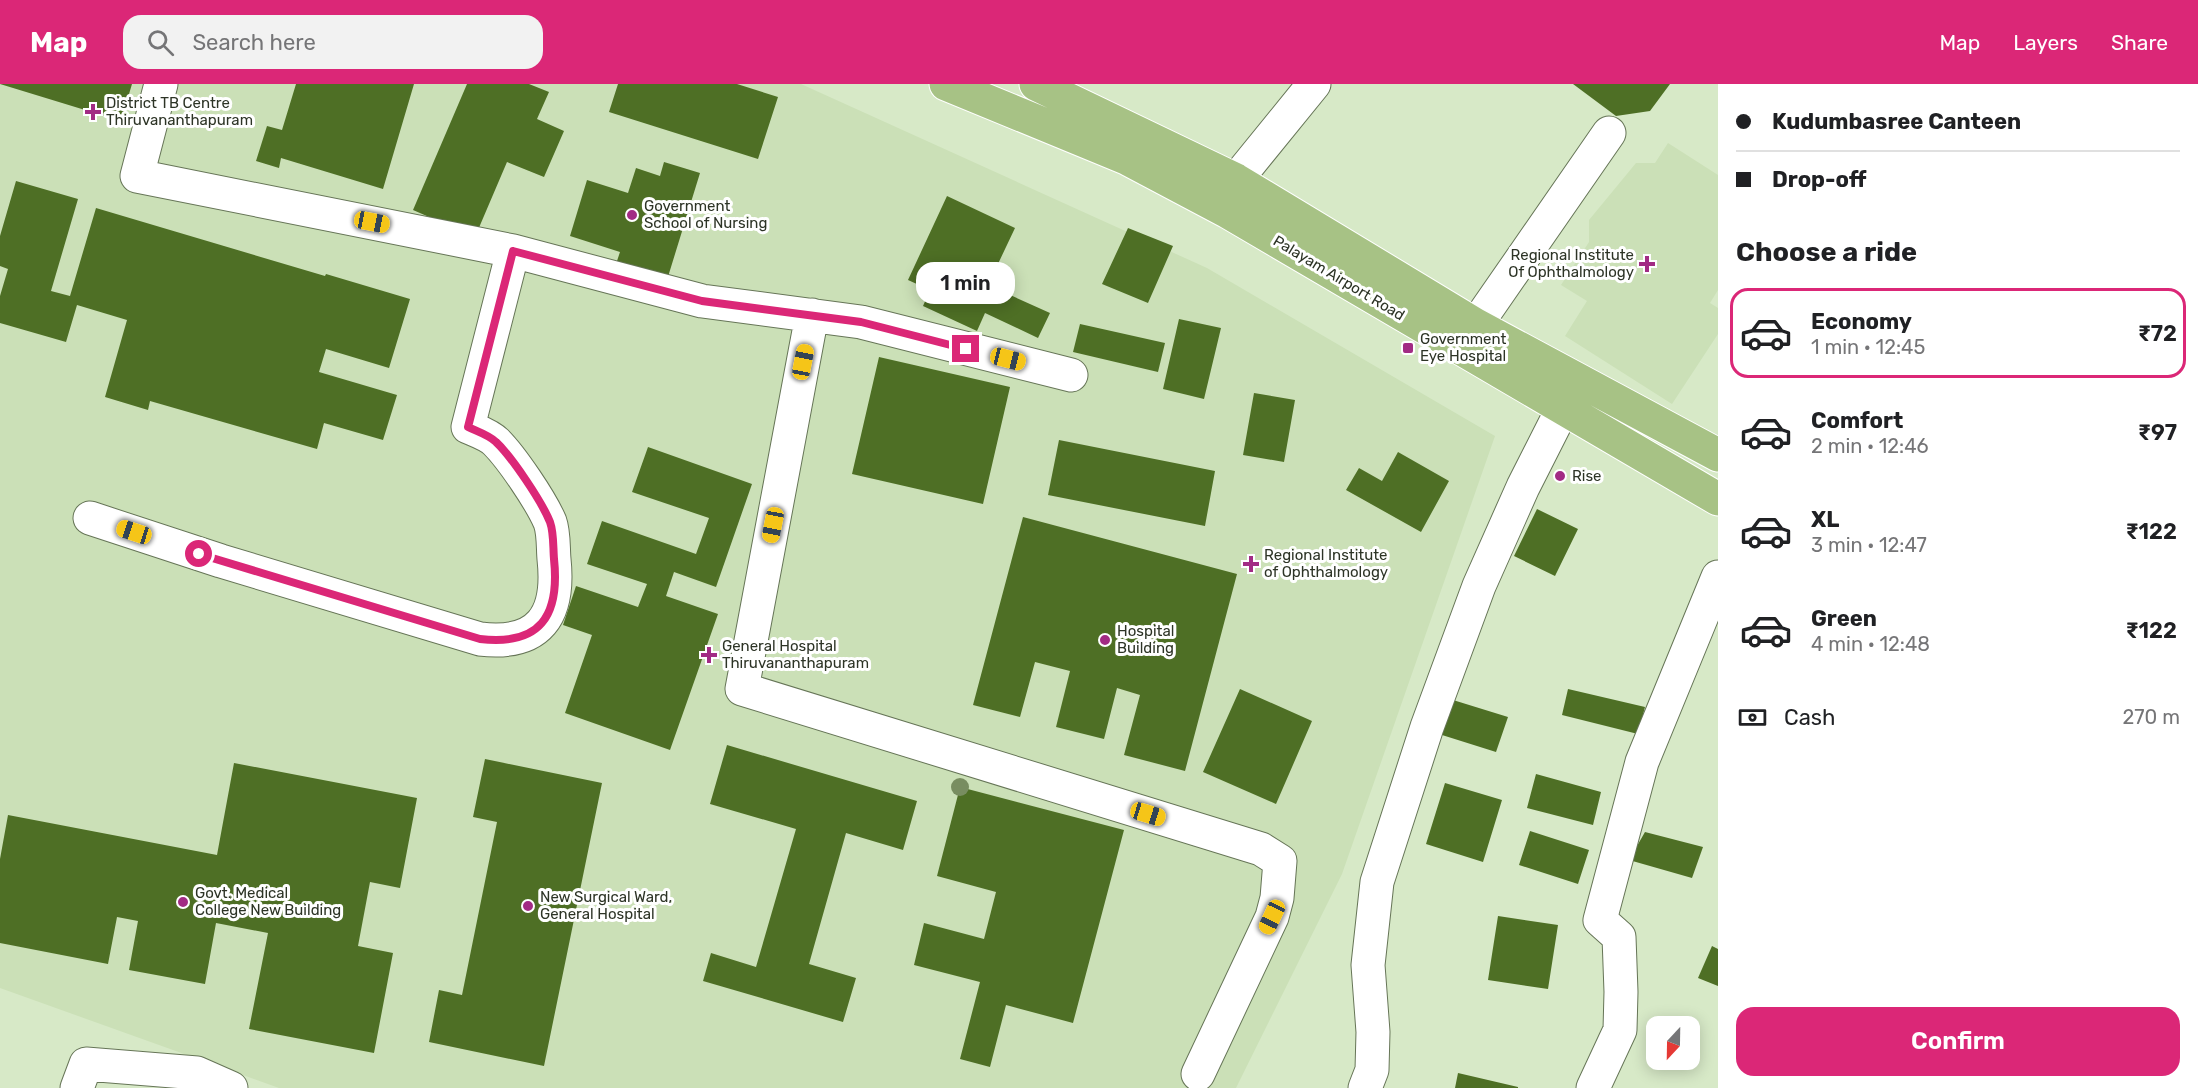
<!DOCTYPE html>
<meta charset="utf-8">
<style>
body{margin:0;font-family:Rubik,sans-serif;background:#f2f2f2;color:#202124;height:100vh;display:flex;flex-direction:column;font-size:22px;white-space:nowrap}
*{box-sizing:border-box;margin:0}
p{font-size:20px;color:#757577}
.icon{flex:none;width:33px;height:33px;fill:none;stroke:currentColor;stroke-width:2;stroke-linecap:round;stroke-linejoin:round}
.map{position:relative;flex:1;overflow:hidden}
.details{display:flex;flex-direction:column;background:#fff;width:480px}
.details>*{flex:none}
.top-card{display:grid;align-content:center;height:132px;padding:0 18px;background:#fff}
.needle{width:39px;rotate:202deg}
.tools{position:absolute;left:1646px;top:932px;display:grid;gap:12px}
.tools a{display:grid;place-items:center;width:54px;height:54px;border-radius:12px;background:#fff;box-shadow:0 3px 15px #0003;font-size:30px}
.end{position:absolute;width:27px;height:27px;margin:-14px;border:8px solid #db2777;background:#fff;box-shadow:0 0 0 3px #fff}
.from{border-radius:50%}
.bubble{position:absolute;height:42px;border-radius:18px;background:#fff;box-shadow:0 3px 15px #0003;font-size:20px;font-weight:600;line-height:42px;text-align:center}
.car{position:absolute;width:18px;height:36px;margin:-18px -9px;border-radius:8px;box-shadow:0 0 4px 2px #0007;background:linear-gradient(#f5c518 24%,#345 0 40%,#f5c518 0 76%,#345 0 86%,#f5c518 0)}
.top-card b{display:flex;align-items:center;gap:21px;height:57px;font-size:22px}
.top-card b+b{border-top:2px solid #e0e0e0}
.top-card i{width:15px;height:15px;background:#202124}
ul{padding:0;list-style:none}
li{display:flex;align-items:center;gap:18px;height:90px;margin:0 12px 9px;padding:0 6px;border:3px solid transparent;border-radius:18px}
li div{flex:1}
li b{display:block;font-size:22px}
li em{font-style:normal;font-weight:600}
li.on{border-color:#db2777}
li>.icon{width:54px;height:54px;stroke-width:1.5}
h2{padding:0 18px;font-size:27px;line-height:72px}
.pay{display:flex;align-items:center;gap:15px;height:66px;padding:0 18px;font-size:22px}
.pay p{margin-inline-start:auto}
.action{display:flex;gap:12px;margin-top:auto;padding:12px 18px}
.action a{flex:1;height:69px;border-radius:18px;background:#db2777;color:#fff;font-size:24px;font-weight:600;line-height:69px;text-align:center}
header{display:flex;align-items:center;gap:36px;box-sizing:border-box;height:84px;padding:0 30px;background:#db2777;color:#fff}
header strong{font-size:28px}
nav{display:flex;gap:33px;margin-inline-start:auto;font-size:21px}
.search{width:420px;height:54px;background:#f2f2f2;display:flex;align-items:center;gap:15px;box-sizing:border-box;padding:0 21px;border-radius:18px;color:#757577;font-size:22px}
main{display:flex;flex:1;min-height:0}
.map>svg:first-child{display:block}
.built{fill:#cbe0b7}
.building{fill:#4e6f25}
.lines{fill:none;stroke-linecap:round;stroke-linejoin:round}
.minor-casing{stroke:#667557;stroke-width:35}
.major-casing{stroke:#fff;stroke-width:35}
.minor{stroke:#fff;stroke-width:33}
.major{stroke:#a7c285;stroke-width:33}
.tree{fill:#788d60}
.route{stroke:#db2777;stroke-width:8}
.poi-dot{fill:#a22b84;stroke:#fff;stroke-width:2}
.labels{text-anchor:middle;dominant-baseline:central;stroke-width:6;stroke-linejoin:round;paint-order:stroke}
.poi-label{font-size:15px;fill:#2d3426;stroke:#fff;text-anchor:start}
.street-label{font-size:15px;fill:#2d3426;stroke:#fff}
</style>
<header>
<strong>Map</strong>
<div class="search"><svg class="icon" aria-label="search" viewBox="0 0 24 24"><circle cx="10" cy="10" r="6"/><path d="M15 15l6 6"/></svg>Search here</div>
<nav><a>Map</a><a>Layers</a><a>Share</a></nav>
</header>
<main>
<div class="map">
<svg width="1718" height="1004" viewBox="0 0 1718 1004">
<rect width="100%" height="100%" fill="#d7e9c7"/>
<path class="built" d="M0,0H801L1207,184L1495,352L1342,790L1236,1004H279L0,904Z
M1668,59L1718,91V206L1710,219L1718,224V250L1672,320L1565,252L1587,217L1561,201L1589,158V136L1636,79H1655Z"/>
<path class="building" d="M0,0H132L121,37Z
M296,0H414L383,105L281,74L279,84L256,77L267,42L282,46Z
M467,0H529L549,8L537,35L564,47L544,93L507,78L475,153L413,126Z
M618,0H737L778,13L758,75L609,28Z
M1573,0H1670L1650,27L1616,32Z
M664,78L700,89L667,196L616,180L620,168L570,152L587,96L628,109L636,84L660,92Z
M16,97L78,115L51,207L70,212L96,124L325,192L326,190L410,215L389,284L326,265L319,288L397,311L383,356L324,339L317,365L150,317L148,326L105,313L127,236L77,221L66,258L0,239V212L8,185L0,182V152Z
M947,112L1015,144L988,201L1050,229L1038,254L985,229L977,247L923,222L930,206L908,196Z
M1128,144L1173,162L1148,219L1102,200Z
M1179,235L1221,244L1204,315L1163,305Z
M1080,240L1165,259L1158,288L1073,268Z
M879,273L1010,303L983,420L852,390Z
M1254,309L1295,316L1284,378L1243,371Z
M1059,356L1215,387L1205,442L1048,411Z
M648,363L752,400L716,503L674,488L666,512L718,530L670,666L565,629L592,551L563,541L576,502L638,523L647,500L587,480L602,437L696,470L709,434L632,408Z
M1398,368L1449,397L1421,448L1346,406L1359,384L1382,397Z
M1537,425L1578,445L1555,492L1514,472Z
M1023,433L1237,490L1185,687L1124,671L1140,611L1117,604L1104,655L1056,643L1070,587L1035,578L1020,633L973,621Z
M1240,605L1312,637L1276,720L1203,688Z
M1568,605L1645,623L1638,650L1562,631Z
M1453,616L1508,633L1496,668L1442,651Z
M727,661L917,717L903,766L846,749L809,880L856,894L843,938L703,897L711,869L756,883L796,745L710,720Z
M485,675L602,699L544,982L429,958L439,906L462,911L497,738L473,733Z
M234,679L417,714L400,804L370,798L358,862L393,869L374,969L249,945L268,849L216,839L205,900L129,886L138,837L117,833L108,880L0,859V775L8,731L217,771Z
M1536,690L1601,708L1593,741L1527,724Z
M1445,699L1502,716L1483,778L1426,760Z
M960,703L1124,746L1073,939L1006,921L990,983L960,975L980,898L914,881L924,839L984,855L996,808L937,792Z
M1530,747L1589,766L1578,800L1519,781Z
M1645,748L1703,763L1692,794L1629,776Z
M1498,832L1558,841L1548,905L1488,896Z
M1712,862L1718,865V902L1698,894Z
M1458,989L1518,1003V1004H1455Z"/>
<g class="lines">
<g class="minor-casing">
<path id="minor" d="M161,0L137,92L513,167L702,217L861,238L1071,291
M1236,96L1314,0
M812,231L742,605L1261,765L1280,777L1277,814L1272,833L1198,990
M1476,241L1609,49
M90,434L221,477L480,555C540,562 560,531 554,475C553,464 554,449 550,438C541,417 512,374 496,358C489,351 477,347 468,343L513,167
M77,1004L86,980L197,989L231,1004
M1365,1004L1372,986L1373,948L1368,881L1377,798L1427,643L1479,502L1523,403L1562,326L1578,301
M1593,1004L1620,946L1621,908L1619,853L1600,836L1642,678L1718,493"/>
</g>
<g class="major-casing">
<path id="major" d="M946,0L1126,74L1228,128L1718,415
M1036,0L1236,96L1476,241L1718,371"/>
</g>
<use href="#minor" class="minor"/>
<use href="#major" class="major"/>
</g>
<circle class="tree" cx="960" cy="703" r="9"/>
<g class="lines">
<path class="route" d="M199,470L480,555C540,562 560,532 554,475C553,464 554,449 550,438C542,418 512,373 496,358C489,351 476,347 468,343L513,167L702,217L861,238L966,265"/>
</g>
<g class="poi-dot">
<path d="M90 19h6v6h6v6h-6v6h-6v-6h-6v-6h6z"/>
<circle cx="632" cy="131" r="6"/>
<path d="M1644 171h6v6h6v6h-6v6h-6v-6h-6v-6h6z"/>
<rect x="1402" y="258" width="12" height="12" rx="3"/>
<circle cx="1560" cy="392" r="6"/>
<path d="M1248 471h6v6h6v6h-6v6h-6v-6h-6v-6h6z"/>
<circle cx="1105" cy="556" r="6"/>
<path d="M706 562h6v6h6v6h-6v6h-6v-6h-6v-6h6z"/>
<circle cx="183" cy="818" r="6"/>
<circle cx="528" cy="822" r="6"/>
</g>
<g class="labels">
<g class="poi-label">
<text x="106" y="19">District TB Centre<tspan x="106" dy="17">Thiruvananthapuram</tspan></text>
<text x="644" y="122">Government<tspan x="644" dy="17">School of Nursing</tspan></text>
<text x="1634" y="171" text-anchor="end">Regional Institute<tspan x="1634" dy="17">Of Ophthalmology</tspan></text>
<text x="1420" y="255">Government<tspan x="1420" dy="17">Eye Hospital</tspan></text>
<text x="1572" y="392">Rise</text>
<text x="1264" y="471">Regional Institute<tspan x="1264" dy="17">of Ophthalmology</tspan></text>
<text x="1117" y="547">Hospital<tspan x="1117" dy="17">Building</tspan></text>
<text x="722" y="562">General Hospital<tspan x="722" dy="17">Thiruvananthapuram</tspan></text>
<text x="195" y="809">Govt. Medical<tspan x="195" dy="17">College New Building</tspan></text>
<text x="540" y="813">New Surgical Ward,<tspan x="540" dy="17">General Hospital</tspan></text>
</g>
<g class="street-label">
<text transform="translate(1339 194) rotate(31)">Palayam Airport Road</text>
</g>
</g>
</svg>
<div class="tools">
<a><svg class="needle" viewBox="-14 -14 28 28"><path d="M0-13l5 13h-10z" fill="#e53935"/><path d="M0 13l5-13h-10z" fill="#757577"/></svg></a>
</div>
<i class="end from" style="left:199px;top:470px"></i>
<i class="end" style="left:966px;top:265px"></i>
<div class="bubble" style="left:916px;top:178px;width:99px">1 min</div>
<i class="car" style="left:372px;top:138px;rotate:101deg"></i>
<i class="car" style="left:1008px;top:275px;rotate:104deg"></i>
<i class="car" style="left:803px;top:278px;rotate:11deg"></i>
<i class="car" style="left:773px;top:441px;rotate:191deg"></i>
<i class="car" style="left:134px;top:448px;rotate:288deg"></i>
<i class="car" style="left:1148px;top:730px;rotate:107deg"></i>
<i class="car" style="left:1272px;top:833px;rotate:205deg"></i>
</div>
<section class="details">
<div class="top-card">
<b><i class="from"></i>Kudumbasree Canteen</b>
<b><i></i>Drop-off</b>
</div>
<h2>Choose a ride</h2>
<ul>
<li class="on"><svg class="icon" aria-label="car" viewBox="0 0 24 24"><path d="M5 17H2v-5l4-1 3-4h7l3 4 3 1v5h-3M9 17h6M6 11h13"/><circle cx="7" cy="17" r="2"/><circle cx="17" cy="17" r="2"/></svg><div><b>Economy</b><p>1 min · 12:45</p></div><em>₹72</em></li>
<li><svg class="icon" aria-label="car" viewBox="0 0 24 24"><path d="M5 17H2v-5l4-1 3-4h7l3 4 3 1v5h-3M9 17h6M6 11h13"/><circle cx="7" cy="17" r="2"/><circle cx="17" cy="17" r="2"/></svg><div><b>Comfort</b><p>2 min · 12:46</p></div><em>₹97</em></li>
<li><svg class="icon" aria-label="car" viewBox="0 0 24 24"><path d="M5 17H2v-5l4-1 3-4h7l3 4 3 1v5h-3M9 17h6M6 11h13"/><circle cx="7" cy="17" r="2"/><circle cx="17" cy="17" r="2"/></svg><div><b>XL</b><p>3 min · 12:47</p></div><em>₹122</em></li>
<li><svg class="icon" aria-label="car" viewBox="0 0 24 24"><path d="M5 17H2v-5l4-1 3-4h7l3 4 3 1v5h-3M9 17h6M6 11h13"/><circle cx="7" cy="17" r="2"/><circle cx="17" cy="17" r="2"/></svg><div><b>Green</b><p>4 min · 12:48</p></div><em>₹122</em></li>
</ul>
<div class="pay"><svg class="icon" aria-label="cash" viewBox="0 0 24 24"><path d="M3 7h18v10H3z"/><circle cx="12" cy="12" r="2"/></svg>Cash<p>270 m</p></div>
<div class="action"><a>Confirm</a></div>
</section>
</main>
